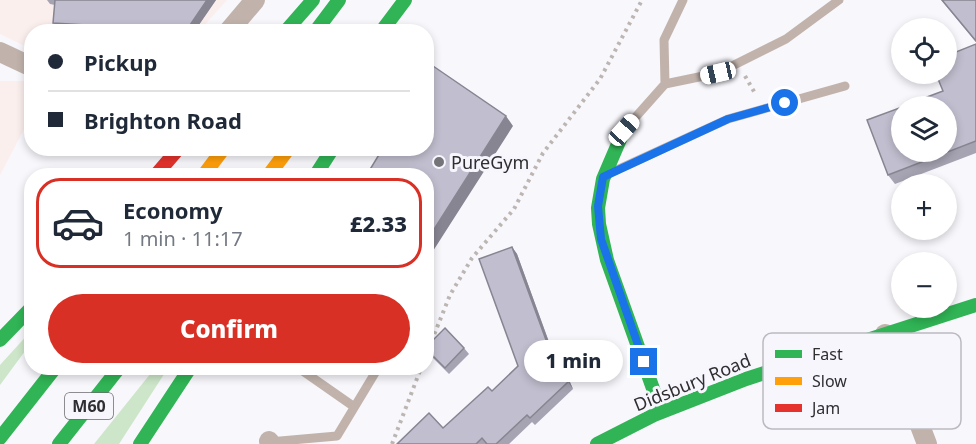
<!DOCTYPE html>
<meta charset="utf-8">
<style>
body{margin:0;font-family:"Noto Sans",sans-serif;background:#f2f2f3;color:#1f2937;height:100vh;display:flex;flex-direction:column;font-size:22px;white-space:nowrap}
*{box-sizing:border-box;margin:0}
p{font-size:20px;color:#747a83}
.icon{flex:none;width:33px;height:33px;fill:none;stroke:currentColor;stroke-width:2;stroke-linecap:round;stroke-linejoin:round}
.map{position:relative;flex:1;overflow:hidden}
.details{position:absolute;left:24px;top:168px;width:410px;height:207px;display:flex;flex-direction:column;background:#fff;border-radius:24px;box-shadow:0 3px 9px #0003}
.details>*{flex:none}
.banner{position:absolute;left:24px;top:24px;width:410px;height:132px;border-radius:24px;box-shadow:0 3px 9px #0003;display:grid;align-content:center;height:132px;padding:0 24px;background:#fff}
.tools{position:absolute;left:891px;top:18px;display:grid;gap:12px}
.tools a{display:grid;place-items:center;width:66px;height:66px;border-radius:50%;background:#fff;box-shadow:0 3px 9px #0003;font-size:30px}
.end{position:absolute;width:27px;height:27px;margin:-14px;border:8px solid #1a73e8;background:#fff;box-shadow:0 0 0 3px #fff}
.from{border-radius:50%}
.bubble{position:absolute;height:42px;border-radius:21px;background:#fff;box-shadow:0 3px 9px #0003;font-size:20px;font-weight:800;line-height:42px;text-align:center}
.car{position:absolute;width:18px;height:36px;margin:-18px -9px;border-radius:8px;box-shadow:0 0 4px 2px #0007;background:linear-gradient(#fff 24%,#345 0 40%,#fff 0 76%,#345 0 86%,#fff 0)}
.banner b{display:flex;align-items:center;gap:21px;height:57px;font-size:22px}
.banner b+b{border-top:2px solid #e0e1e3}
.banner i{width:15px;height:15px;background:#1f2937}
ul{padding:10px 0 0;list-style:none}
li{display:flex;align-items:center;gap:18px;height:90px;margin:0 12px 9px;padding:0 12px;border:3px solid transparent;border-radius:24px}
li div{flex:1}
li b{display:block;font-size:22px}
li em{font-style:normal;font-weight:800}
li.selected{border-color:#d93025}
li>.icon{width:54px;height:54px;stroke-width:1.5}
.primary-button{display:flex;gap:12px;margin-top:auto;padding:12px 24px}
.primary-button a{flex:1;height:69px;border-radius:36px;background:#d93025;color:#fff;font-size:24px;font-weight:800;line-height:69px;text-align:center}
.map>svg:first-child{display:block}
.commercial{fill:#fbefee}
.green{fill:#cde6c9}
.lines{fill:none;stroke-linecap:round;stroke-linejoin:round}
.path{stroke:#bcb5b1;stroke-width:4;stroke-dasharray:3 4.5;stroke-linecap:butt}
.lane{stroke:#c1b3ac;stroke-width:9}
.street{stroke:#c1b3ac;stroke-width:20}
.fast{stroke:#30b455;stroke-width:14}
.slow{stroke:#ff9f0a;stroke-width:14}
.jam{stroke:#e5322d;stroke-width:14}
.wall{fill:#a6a3b2}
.shaded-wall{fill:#878591}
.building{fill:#c1becf;stroke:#878591;stroke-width:1.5}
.route{stroke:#1a73e8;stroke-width:8}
.poi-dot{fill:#757478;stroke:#f7f6fd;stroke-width:2}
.labels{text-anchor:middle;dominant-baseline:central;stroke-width:6;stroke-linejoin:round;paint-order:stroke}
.shield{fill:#f7f6fd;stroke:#6b6a6e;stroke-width:1.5}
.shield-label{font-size:16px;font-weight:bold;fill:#2f2e31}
.poi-label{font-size:18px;fill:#2f2e31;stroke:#f7f6fd;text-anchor:start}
.street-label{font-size:18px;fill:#2f2e31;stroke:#f7f6fd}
.key{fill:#f7f6fd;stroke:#bbbac0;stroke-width:1.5}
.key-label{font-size:16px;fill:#2f2e31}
</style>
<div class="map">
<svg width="976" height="444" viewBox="0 0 976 444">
<rect width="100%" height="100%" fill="#f8f7fc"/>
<path class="commercial" d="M0,0H227L199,31L32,32L31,49L0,34Z
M0,81H23L31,85L32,114L0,175Z"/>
<path class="green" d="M31,331V343L0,385V365Z
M155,368H168L119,444H94Z"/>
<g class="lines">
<path class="path" d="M745,76L756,95
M426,355L450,295L472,258L514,209L543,153L600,79L642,0
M392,444L421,368"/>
<path class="lane" d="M665,84L718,73L786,39L839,0
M625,129L665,84L664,40L683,0
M610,173L728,119L845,86
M301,368L300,369L353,406
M269,442L337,436L378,368"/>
<path class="street" d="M228,32L255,0
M0,52L32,67
M885,334L927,444
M269,441L271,444"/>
<path class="fast" d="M285,32L313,0
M315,32L339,0
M381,32L405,0
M624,130L603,179L598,208L599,224L607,260L661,411
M315,176L333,148
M0,340L32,307
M0,438L55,368
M59,444L119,368
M140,444L190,368
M597,444L654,415L746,379L976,305"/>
<path class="slow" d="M203,176L224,148
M268,176L289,148"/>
<path class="jam" d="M155,176L179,148"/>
</g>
<path class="wall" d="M47,0H216L194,32H94L58,29L53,23L55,5L50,4Z
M941,0H976V42Z
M976,44V153L895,184L888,175L943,91Z
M512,247L517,254L552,350L553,348L558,355L573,389L535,425L532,422L509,444H397L443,428L492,391L518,366Z
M464,348L469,354L449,374L429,354L426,349Z"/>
<path class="shaded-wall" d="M207,0H216L194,32L186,31Z
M506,116L513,126L426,262V242Z
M512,247L517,254L555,359L550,351Z
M553,348L558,355L573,389L568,382Z"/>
<path class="building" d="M55,0H207L186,31L53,23Z
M942,0H976V41Z
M976,44V141L888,175L867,120L902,107V152H946V106H903L943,91L936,74H946V56Z
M433,66L506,116L426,242V176H366L383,148H426V77Z
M512,247L550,351L553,348L568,382L530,418L527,415L496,444H487L482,438L476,444H397L429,413L443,428L488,387L492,391L518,366L479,259Z
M445,328L464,348L445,368L426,349V347Z"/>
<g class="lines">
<path class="route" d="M644,362L601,239L598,206L603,177L728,119L785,103"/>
</g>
<circle class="poi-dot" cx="439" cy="162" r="6"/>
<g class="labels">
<rect class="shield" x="65" y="393" width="48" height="26" rx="4.5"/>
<g class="shield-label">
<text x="89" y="406">M60</text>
</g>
<g class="poi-label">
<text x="451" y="162">PureGym</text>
</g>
<g class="street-label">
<text transform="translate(692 382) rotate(-22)">Didsbury Road</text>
</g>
</g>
<rect x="763" y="333" width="198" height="96" rx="9" class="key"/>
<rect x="775" y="350" width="27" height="8" fill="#30b455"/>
<rect x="775" y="377" width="27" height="8" fill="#ff9f0a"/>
<rect x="775" y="404" width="27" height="8" fill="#e5322d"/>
<g class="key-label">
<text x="812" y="360">Fast</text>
<text x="812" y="387">Slow</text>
<text x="812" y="414">Jam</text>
</g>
</svg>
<div class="tools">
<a><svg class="icon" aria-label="locate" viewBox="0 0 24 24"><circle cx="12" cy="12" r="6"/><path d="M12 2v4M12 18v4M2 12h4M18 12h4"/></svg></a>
<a><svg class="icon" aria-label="layers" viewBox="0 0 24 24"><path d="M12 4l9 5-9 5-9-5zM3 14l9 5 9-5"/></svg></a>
<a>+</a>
<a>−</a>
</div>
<i class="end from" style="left:785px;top:103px"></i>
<i class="end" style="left:644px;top:362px"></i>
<div class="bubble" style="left:524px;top:340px;width:99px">1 min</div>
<i class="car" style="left:718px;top:73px;rotate:257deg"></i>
<i class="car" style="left:624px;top:130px;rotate:42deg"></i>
<div class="banner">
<b><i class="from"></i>Pickup</b>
<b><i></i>Brighton Road</b>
</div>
<section class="details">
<ul>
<li class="selected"><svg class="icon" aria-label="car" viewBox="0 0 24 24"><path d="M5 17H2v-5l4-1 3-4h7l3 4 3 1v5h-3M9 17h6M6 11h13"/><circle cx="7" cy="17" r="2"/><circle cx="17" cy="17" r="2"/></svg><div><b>Economy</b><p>1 min · 11:17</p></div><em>£2.33</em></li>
</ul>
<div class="primary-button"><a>Confirm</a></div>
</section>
</div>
